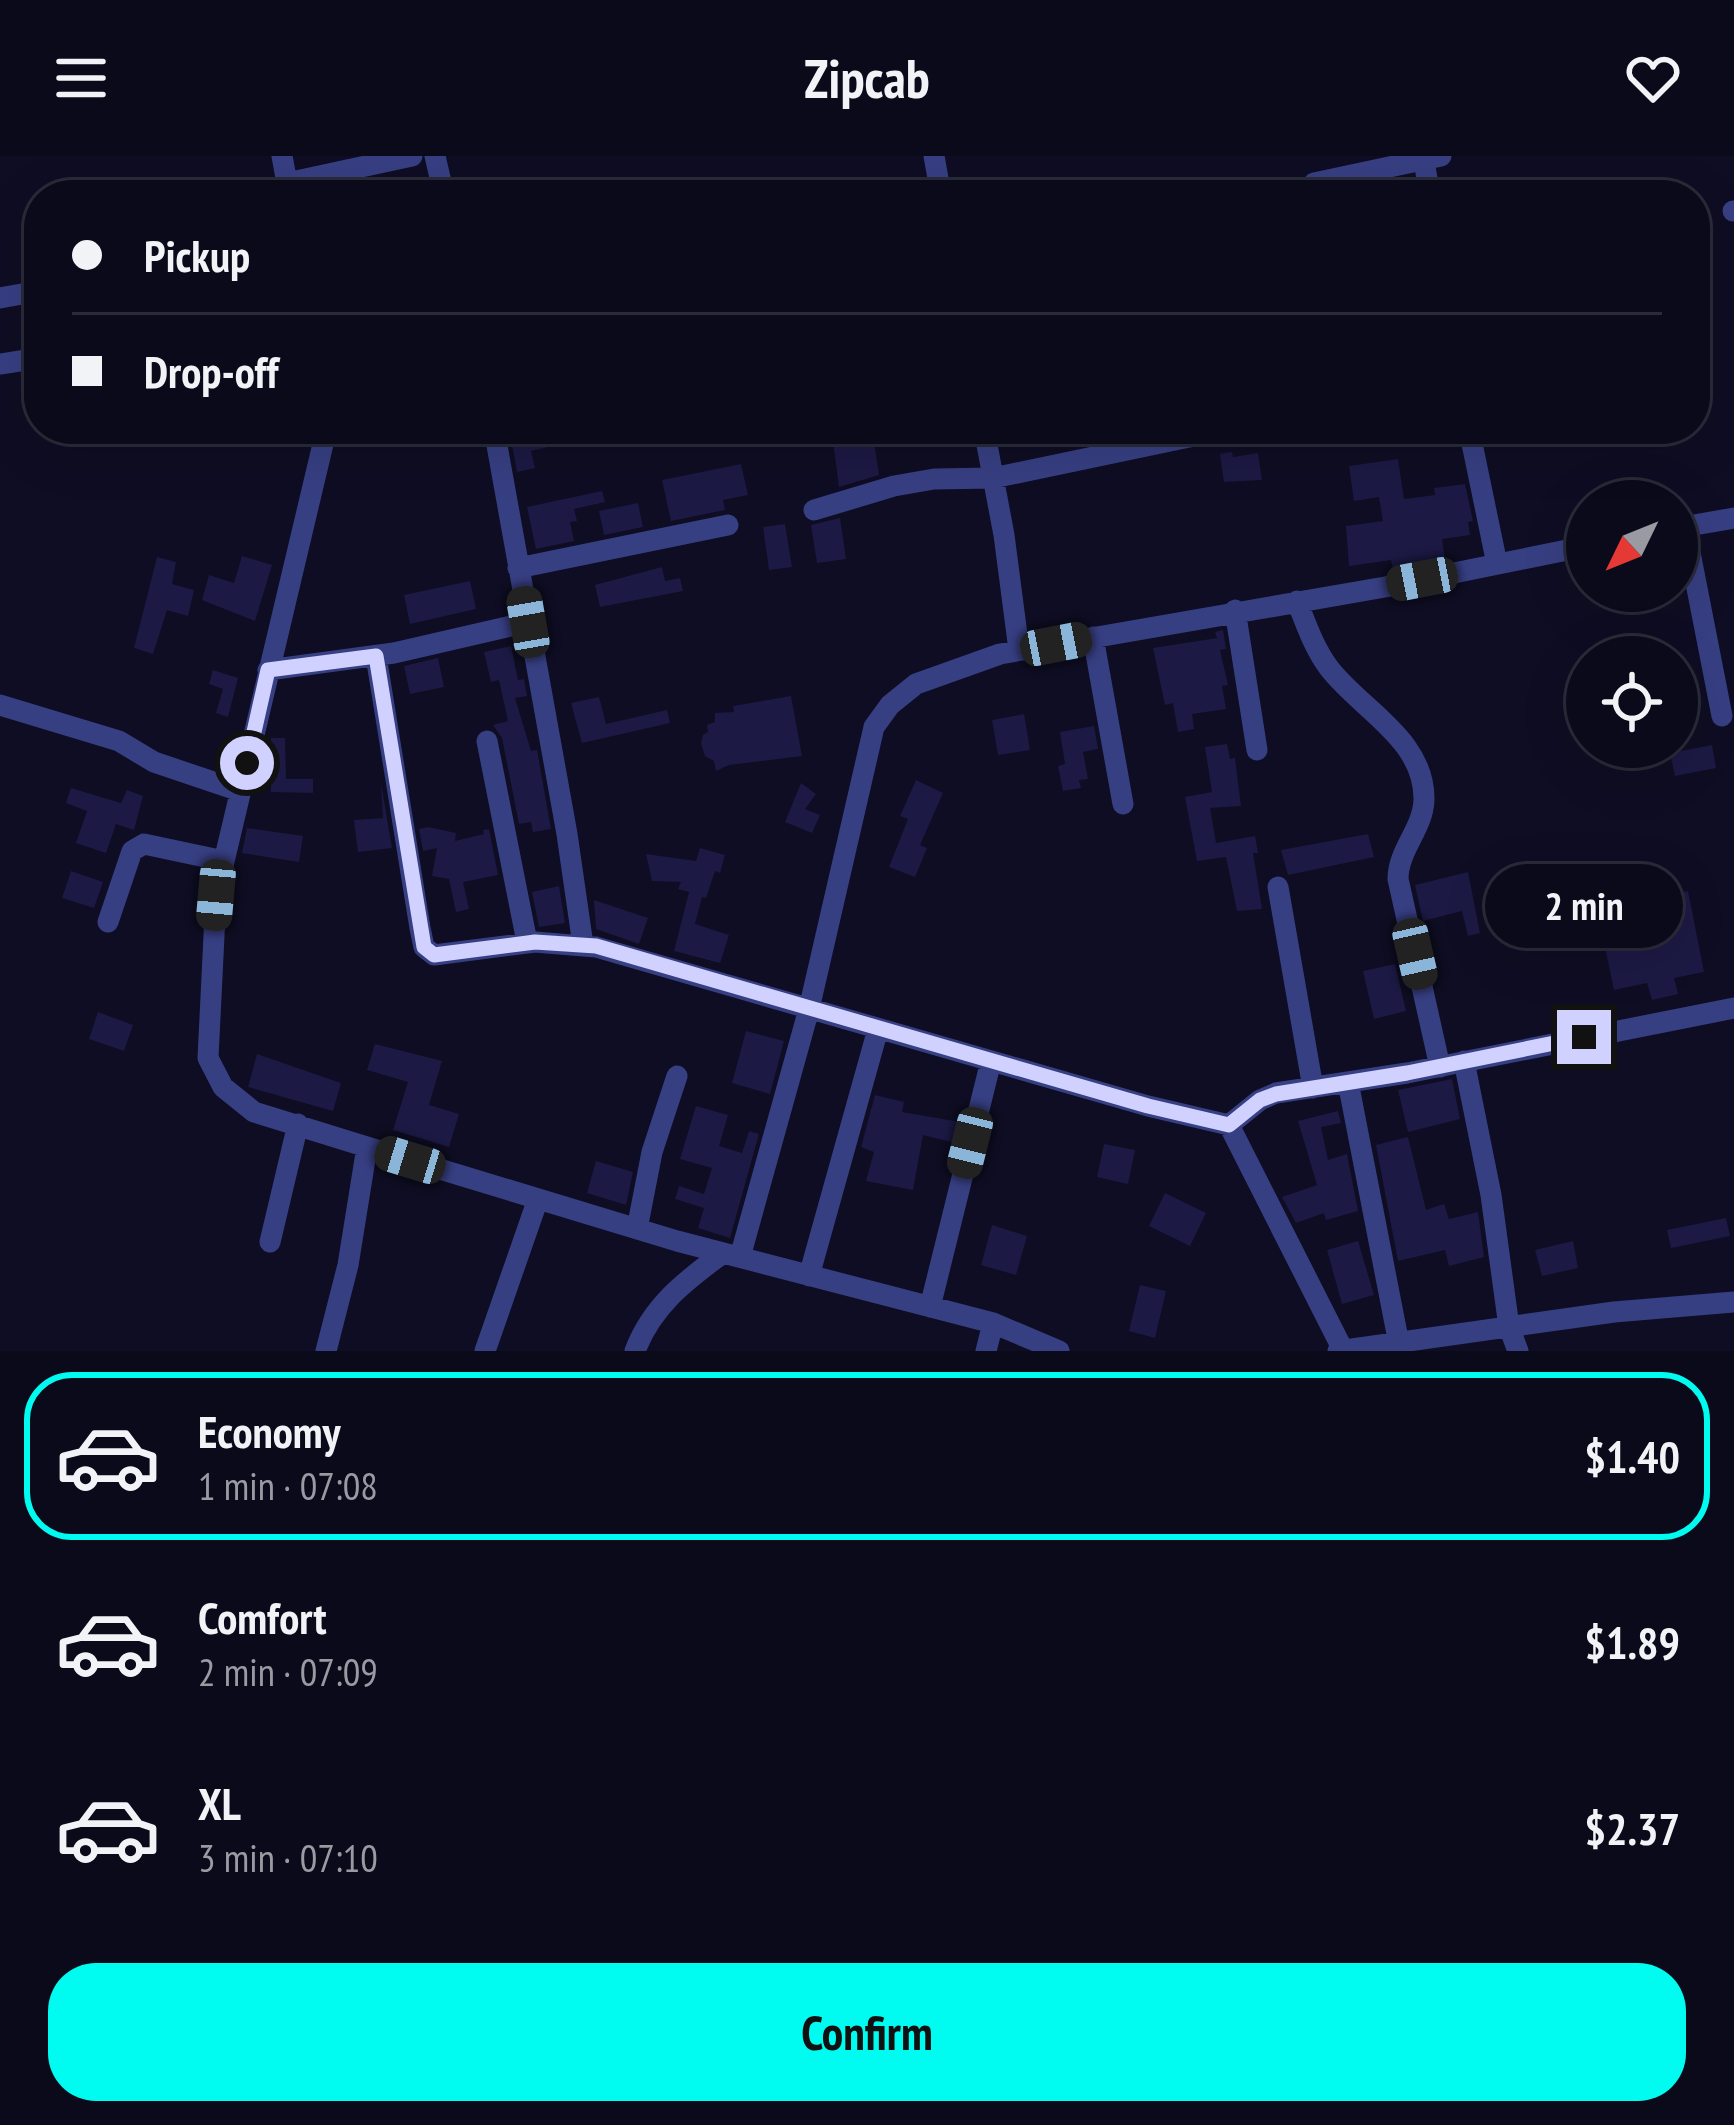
<!DOCTYPE html>
<meta charset="utf-8">
<style>
body{margin:0;font-family:"PT Sans Narrow",sans-serif;background:#131323;color:#f1f3f6;height:100vh;display:flex;flex-direction:column;font-size:45px;white-space:nowrap}
*{box-sizing:border-box;margin:0}
p{font-size:39px;color:#999aa2}
.icon{flex:none;width:66px;height:66px;fill:none;stroke:currentColor;stroke-width:2;stroke-linecap:round;stroke-linejoin:round}
.map{position:relative;height:1195px;overflow:hidden}
.side{display:flex;flex-direction:column;background:#0a0a1a;flex:1}
.side>*{flex:none}
.top-card{position:absolute;left:24px;top:24px;width:1686px;height:264px;border-radius:48px;box-shadow:0 12px 48px #0002,0 0 0 3px #2a2b39;display:grid;align-content:center;height:264px;padding:0 48px;background:#0a0a1a}
.needle{width:78px;rotate:227deg}
.tools{position:absolute;left:1566px;top:324px;display:grid;gap:24px}
.tools a{display:grid;place-items:center;width:132px;height:132px;border-radius:50%;background:#0a0a1a;box-shadow:0 12px 48px #0002,0 0 0 3px #2a2b39;font-size:60px}
.end{position:absolute;width:54px;height:54px;margin:-27px;border:15px solid #d0d1ff;background:#111;box-shadow:0 0 0 6px #111}
.from{border-radius:50%}
.bubble{position:absolute;height:84px;border-radius:42px;background:#0a0a1a;box-shadow:0 12px 48px #0002,0 0 0 3px #2a2b39;font-size:39px;font-weight:800;line-height:84px;text-align:center}
.car{position:absolute;width:36px;height:72px;margin:-36px -18px;border-radius:15px;box-shadow:0 0 9px 3px #0007;background:linear-gradient(#222 24%,#8ab4d8 0 40%,#222 0 76%,#8ab4d8 0 86%,#222 0)}
.top-card b{display:flex;align-items:center;gap:42px;height:114px;font-size:45px}
.top-card b+b{border-top:3px solid #2a2b39}
.top-card i{width:30px;height:30px;background:#f1f3f6}
ul{padding:21px 0 0;list-style:none}
li{display:flex;align-items:center;gap:36px;height:168px;margin:0 24px 18px;padding:0 24px;border:6px solid transparent;border-radius:48px}
li div{flex:1}
li b{display:block;font-size:45px}
li em{font-style:normal;font-weight:800}
li.on{border-color:#00fbf0}
li>.icon{width:108px;height:108px;stroke-width:1.5}
.cta{display:flex;gap:24px;margin-top:auto;padding:24px 48px}
.cta a{flex:1;height:138px;border-radius:48px;background:#00fbf0;color:#111;font-size:48px;font-weight:800;line-height:138px;text-align:center}
header{display:flex;justify-content:space-between;align-items:center;height:156px;padding:0 48px;background:#0a0a1a;font-size:54px;font-weight:800}
.map>svg:first-child{display:block}
.building{fill:#1c1944}
.lines{fill:none;stroke-linecap:round;stroke-linejoin:round}
.minor{stroke:#373f83;stroke-width:21}
.route{stroke:#d0d1ff;stroke-width:15}
</style>
<header><svg class="icon" aria-label="menu" viewBox="0 0 24 24"><path d="M4 6h16M4 12h16M4 18h16"/></svg>Zipcab<svg class="icon" aria-label="heart" viewBox="0 0 24 24"><path d="M12 20l-8-8c-3-5 5-10 8-4 3-6 11-1 8 4z"/></svg></header>
<div class="map">
<svg width="1734" height="1195" viewBox="0 0 1734 1195">
<rect width="100%" height="100%" fill="#0e0d23"/>
<path class="building" d="M509,273H575L576,278L550,284L552,290L531,295L535,312L517,316Z
M873,279L879,319L839,331L833,285Z
M1232,296L1233,301L1258,297L1262,324L1224,326L1220,298Z
M1398,303L1404,343L1435,339L1434,332L1465,328L1473,365L1468,366L1470,379L1442,383L1445,404L1393,414L1391,404L1349,410L1346,370L1383,365L1379,341L1354,345L1349,310Z
M741,308L748,339L723,344L725,354L671,365L662,324Z
M602,335L605,346L574,353L577,365L570,366L574,385L536,393L527,351Z
M638,347L643,371L604,379L599,355Z
M840,362L846,403L817,407L811,369Z
M785,368L792,411L769,414L763,371Z
M242,400L272,409L255,465L202,444L209,419L234,427Z
M157,401L176,406L172,428L194,434L188,460L167,454L153,498L134,492Z
M662,411L665,425L680,422L683,435L600,451L595,429Z
M470,425L476,453L410,468L404,439Z
M1223,474L1226,493L1220,494L1228,529L1222,530L1226,553L1192,558L1194,573L1178,576L1173,547L1165,549L1153,492L1217,482L1215,476Z
M511,490L518,524L524,523L527,540L515,542L531,595L537,594L551,673L533,676L531,666L519,668L502,582L493,569L508,565L499,524L491,526L484,496Z
M438,502L444,531L410,538L404,510Z
M213,514L238,522L228,561L216,557L223,533L209,528Z
M791,540L802,600L729,609L716,615L714,605L705,600L701,587L703,579L708,576L707,569L715,566V557L734,556L733,550Z
M599,541L606,568L667,554L670,567L582,587L571,547Z
M1024,558L1030,594L998,599L992,564Z
M1094,570L1098,593L1083,596L1088,623L1079,624L1081,632L1063,635L1058,610L1065,608L1060,576Z
M271,582H285L286,623H313V637L271,636Z
M1227,588L1230,603L1235,602L1241,650L1210,652L1216,687L1255,680L1258,697H1253L1262,753L1237,755L1226,701L1197,705L1185,641L1212,636L1205,591Z
M1712,589L1716,612L1675,620L1670,597Z
M916,624L943,637L920,689L927,692L915,721L889,711L908,663L900,660Z
M381,627L392,692L358,696L354,664L383,662Z
M801,627L816,638L805,653L820,659L812,677L785,666Z
M71,632L121,647L127,634L143,640L134,674L116,668L106,697L76,687L87,655L66,647Z
M428,671L456,677L455,685L484,678L483,674L489,673L498,719L463,726L469,753L456,756L449,723L432,720L437,692L423,695L419,673Z
M247,672L303,680L299,706L242,697Z
M1368,678L1374,701L1288,719L1281,694Z
M700,692L725,699L720,717L715,715L706,742L702,741L695,768L729,779L720,807L674,795L689,736L678,733L681,726L652,725L646,698L696,705Z
M71,715L103,726L94,752L62,742Z
M1468,716L1480,777L1468,780L1462,755L1423,765L1415,729Z
M559,730L565,767L539,771L532,736Z
M1688,735L1704,816L1674,822L1678,838L1652,844L1647,827L1614,834L1594,739L1611,736L1614,750Z
M594,744L648,762L639,788L596,773Z
M1395,808L1406,855L1374,863L1363,815Z
M98,856L133,869L124,895L89,883Z
M746,875L784,885L770,938L732,927Z
M375,888L442,905L429,949L459,958L449,991L393,974L408,926L367,914Z
M257,898L341,927L333,955L248,931Z
M1452,923L1460,963L1408,976L1398,934Z
M875,939L904,946L902,956L960,966L955,987L923,979L913,1034L866,1025L874,996L861,991Z
M696,950L728,959L719,990L742,997L749,975L759,978L730,1082L698,1072L704,1052L675,1043L679,1030L704,1038L712,1012L680,1003Z
M1338,955L1341,967L1321,971L1328,1004L1347,998L1358,1055L1326,1064L1324,1057L1296,1067L1282,1041L1317,1029L1298,965Z
M1408,981L1426,1054L1444,1048L1449,1063L1478,1056L1484,1101L1449,1110L1445,1094L1398,1105L1376,989Z
M1104,988L1135,994L1128,1028L1097,1021Z
M596,1005L633,1016L626,1049L587,1037Z
M1165,1037L1206,1057L1190,1090L1149,1070Z
M1726,1062L1730,1080L1671,1092L1667,1074Z
M992,1069L1027,1080L1016,1119L981,1109Z
M1358,1085L1374,1139L1342,1148L1327,1094Z
M1573,1085L1578,1112L1542,1120L1535,1094Z
M1140,1129L1166,1135L1155,1182L1129,1175Z"/>
<g class="lines">
<path class="minor" d="M282,0L289,38
M435,0L444,39
M934,0L941,39
M1423,0L1430,39
M287,27L412,0
M1314,27L1441,0
M1733,55H1734
M0,142L39,135
M0,208L39,202
M323,273V288L216,739L208,902L223,931L254,956L367,991L677,1085L993,1167L1059,1195
M494,273L567,678L583,789
M984,273L1004,379L1019,494
M1469,273L1497,408
M814,354L894,330L934,323L993,322L1194,280
M1685,371L1722,560
M1677,372L1734,362
M518,412L728,369
M1297,445C1306,468 1314,492 1329,512C1361,554 1425,583 1424,644C1423,673 1398,694 1398,723L1440,911
M1235,454L1257,594
M1093,481L1123,648
M376,500L420,772L424,791L434,799L535,786L596,791L1148,950L1229,969L1343,1194
M268,514L394,497L528,466
M0,549L119,585L154,606L240,635
M487,585L527,786
M1278,731L1313,932
M108,766L132,695L144,688L224,705
M1464,905L1491,1039L1509,1171L1518,1195
M1348,926L1399,1188
M1229,969L1260,944L1276,937L1407,917L1734,852
M637,1073L652,996L677,920
M270,1086L298,968
M740,1101L809,853L874,571L890,549L916,528L1000,498L1385,431L1587,390
M809,1120L878,873
M930,1151L991,905
M326,1195L348,1109L367,991
M485,1195L538,1043
M635,1195C652,1150 685,1125 723,1097
M986,1195L993,1167
M1338,1195L1614,1156L1734,1146"/>
</g>
<g class="lines">
<path class="route" d="M247,607L268,514L376,500L424,791L434,799L535,786L596,790L1148,950L1229,969L1260,944L1276,938L1407,917L1584,881"/>
</g>
</svg>
<div class="tools">
<a><svg class="needle" viewBox="-14 -14 28 28"><path d="M0-13l5 13h-10z" fill="#e53935"/><path d="M0 13l5-13h-10z" fill="#999aa2"/></svg></a>
<a><svg class="icon" aria-label="locate" viewBox="0 0 24 24"><circle cx="12" cy="12" r="6"/><path d="M12 2v4M12 18v4M2 12h4M18 12h4"/></svg></a>
</div>
<i class="end from" style="left:247px;top:607px"></i>
<i class="end" style="left:1584px;top:881px"></i>
<div class="bubble" style="left:1485px;top:708px;width:198px">2 min</div>
<i class="car" style="left:1422px;top:423px;rotate:259deg"></i>
<i class="car" style="left:528px;top:466px;rotate:350deg"></i>
<i class="car" style="left:1056px;top:488px;rotate:79deg"></i>
<i class="car" style="left:216px;top:739px;rotate:185deg"></i>
<i class="car" style="left:1415px;top:798px;rotate:167deg"></i>
<i class="car" style="left:970px;top:987px;rotate:194deg"></i>
<i class="car" style="left:410px;top:1004px;rotate:287deg"></i>
<div class="top-card">
<b><i class="from"></i>Pickup</b>
<b><i></i>Drop-off</b>
</div>
</div>
<section class="side">
<ul>
<li class="on"><svg class="icon" aria-label="car" viewBox="0 0 24 24"><path d="M5 17H2v-5l4-1 3-4h7l3 4 3 1v5h-3M9 17h6M6 11h13"/><circle cx="7" cy="17" r="2"/><circle cx="17" cy="17" r="2"/></svg><div><b>Economy</b><p>1 min · 07:08</p></div><em>$1.40</em></li>
<li><svg class="icon" aria-label="car" viewBox="0 0 24 24"><path d="M5 17H2v-5l4-1 3-4h7l3 4 3 1v5h-3M9 17h6M6 11h13"/><circle cx="7" cy="17" r="2"/><circle cx="17" cy="17" r="2"/></svg><div><b>Comfort</b><p>2 min · 07:09</p></div><em>$1.89</em></li>
<li><svg class="icon" aria-label="car" viewBox="0 0 24 24"><path d="M5 17H2v-5l4-1 3-4h7l3 4 3 1v5h-3M9 17h6M6 11h13"/><circle cx="7" cy="17" r="2"/><circle cx="17" cy="17" r="2"/></svg><div><b>XL</b><p>3 min · 07:10</p></div><em>$2.37</em></li>
</ul>
<div class="cta"><a>Confirm</a></div>
</section>
